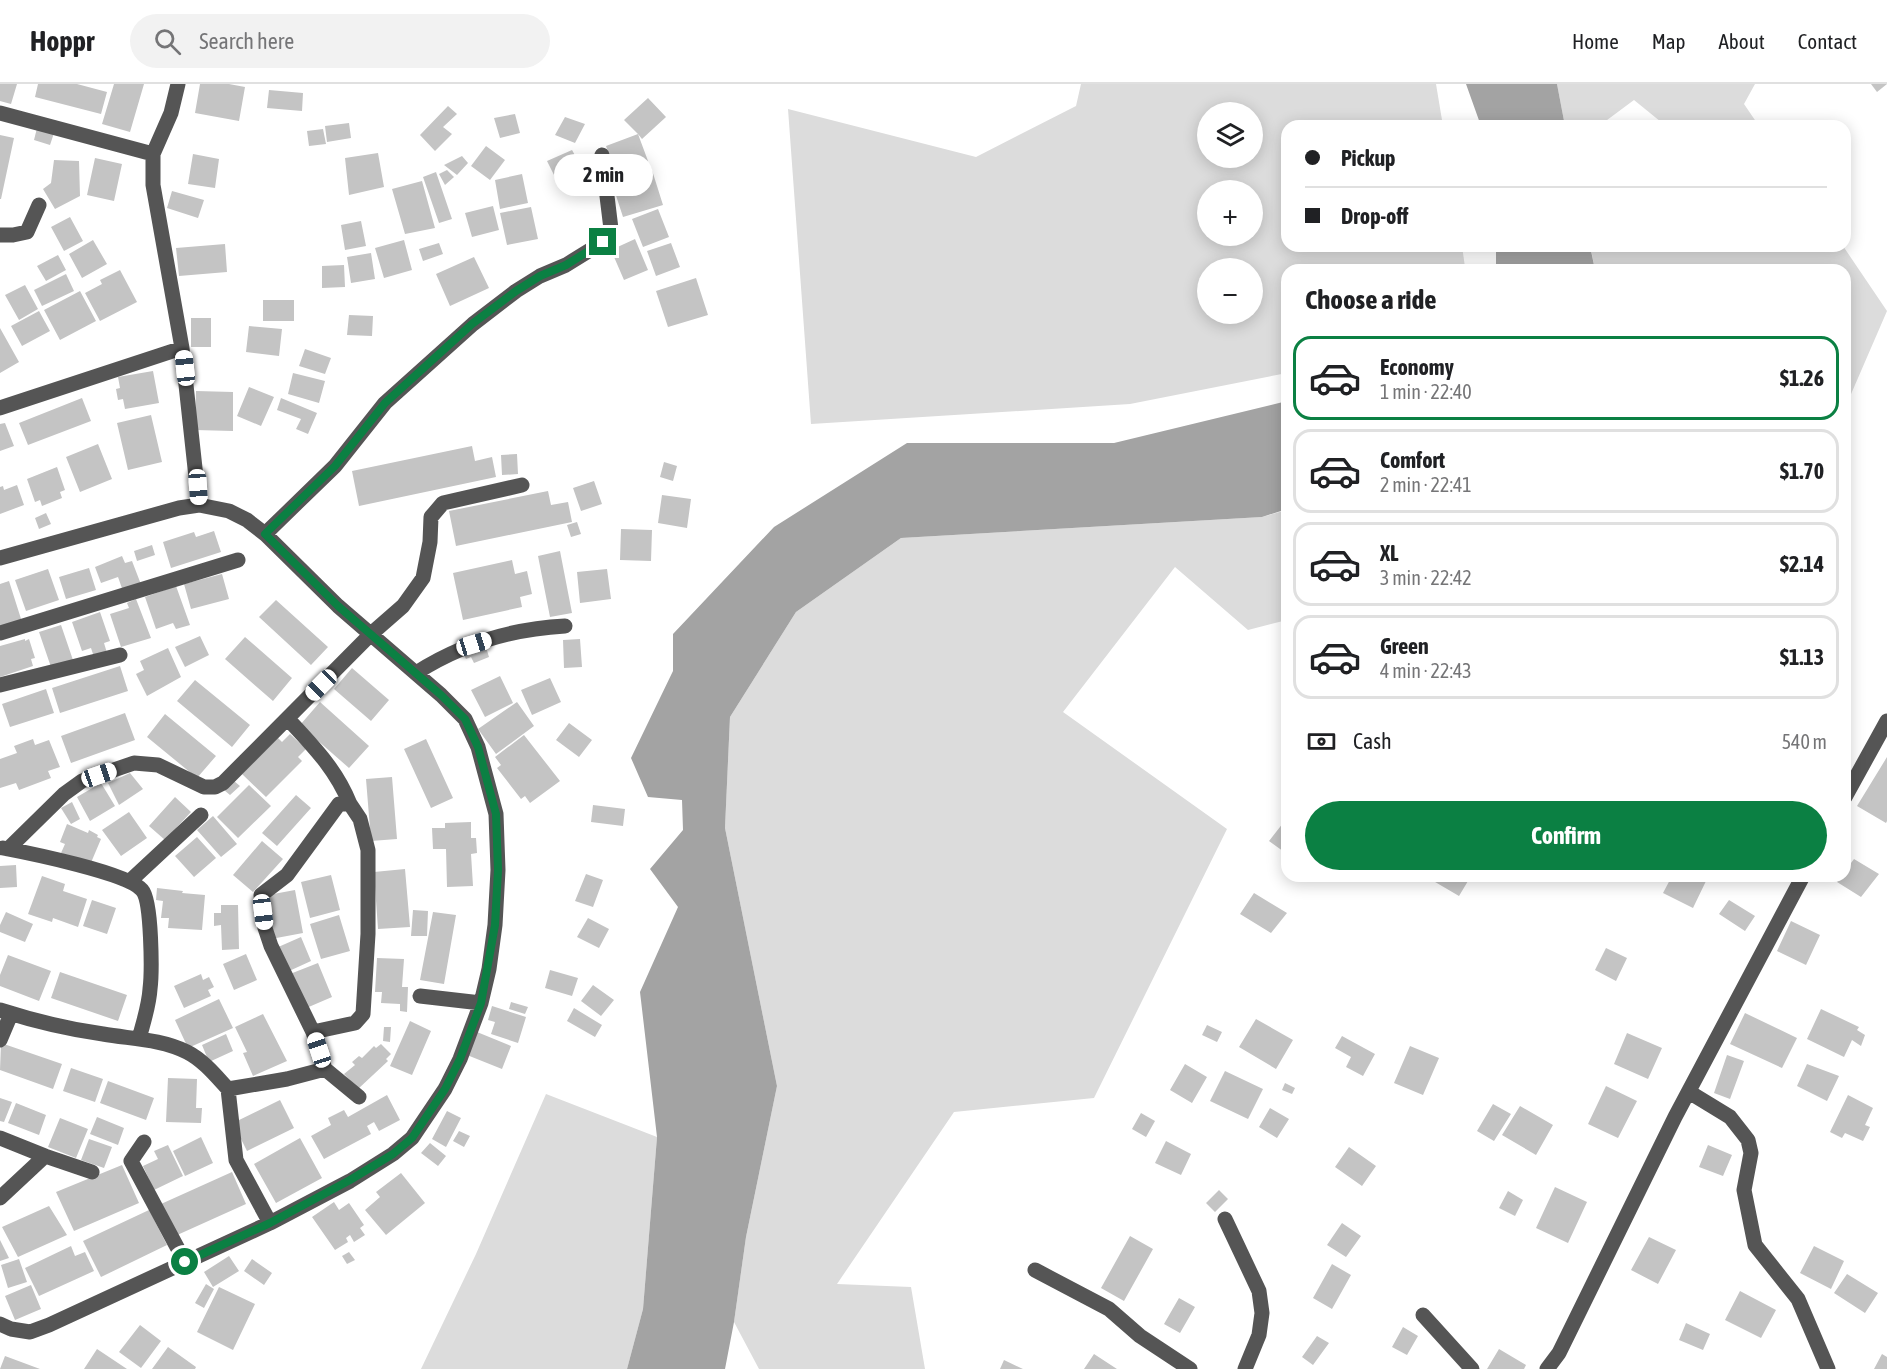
<!DOCTYPE html>
<meta charset="utf-8">
<style>
body{margin:0;font-family:"Asap Condensed",sans-serif;background:#f2f2f2;color:#202124;height:100vh;display:flex;flex-direction:column;font-size:22px;white-space:nowrap}
*{box-sizing:border-box;margin:0}
p{font-size:20px;color:#757577}
.icon{flex:none;width:33px;height:33px;fill:none;stroke:currentColor;stroke-width:2;stroke-linecap:round;stroke-linejoin:round}
.map{position:relative;flex:1;overflow:hidden}
.details{position:absolute;left:1281px;top:180px;width:570px;height:618px;display:flex;flex-direction:column;background:#fff;border-radius:18px;box-shadow:0 3px 15px #0003}
.details>*{flex:none}
.hud{position:absolute;left:1281px;top:36px;width:570px;height:132px;border-radius:18px;box-shadow:0 3px 15px #0003;display:grid;align-content:center;height:132px;padding:0 24px;background:#fff}
.tools{position:absolute;left:1197px;top:18px;display:grid;gap:12px}
.tools a{display:grid;place-items:center;width:66px;height:66px;border-radius:50%;background:#fff;box-shadow:0 3px 15px #0003;font-size:30px}
.end{position:absolute;width:27px;height:27px;margin:-14px;border:8px solid #0b8043;background:#fff;box-shadow:0 0 0 3px #fff}
.from{border-radius:50%}
.bubble{position:absolute;height:42px;border-radius:21px;background:#fff;box-shadow:0 3px 15px #0003;font-size:20px;font-weight:700;line-height:42px;text-align:center}
.car{position:absolute;width:18px;height:36px;margin:-18px -9px;border-radius:8px;box-shadow:0 0 4px 2px #0007;background:linear-gradient(#fff 24%,#345 0 40%,#fff 0 76%,#345 0 86%,#fff 0)}
.hud b{display:flex;align-items:center;gap:21px;height:57px;font-size:22px}
.hud b+b{border-top:2px solid #e0e0e0}
.hud i{width:15px;height:15px;background:#202124}
ul{padding:0;list-style:none}
li{display:flex;align-items:center;gap:18px;height:84px;margin:0 12px 9px;padding:0 12px;border:3px solid #e0e0e0;border-radius:18px}
li div{flex:1}
li b{display:block;font-size:22px}
li em{font-style:normal;font-weight:700}
li.current{border-color:#0b8043}
li>.icon{width:54px;height:54px;stroke-width:1.5}
h2{padding:0 24px;font-size:27px;line-height:72px}
.pay{display:flex;align-items:center;gap:15px;height:66px;padding:0 24px;font-size:22px}
.pay p{margin-inline-start:auto}
.button{display:flex;gap:12px;margin-top:auto;padding:12px 24px}
.button a{flex:1;height:69px;border-radius:36px;background:#0b8043;color:#fff;font-size:24px;font-weight:700;line-height:69px;text-align:center}
header{display:flex;align-items:center;gap:36px;box-sizing:border-box;height:84px;padding:0 30px;background:#fff;border-bottom:2px solid #e0e0e0}
header strong{font-size:28px}
nav{display:flex;gap:33px;margin-inline-start:auto;font-size:21px}
.search{width:420px;height:54px;background:#f2f2f2;display:flex;align-items:center;gap:15px;box-sizing:border-box;padding:0 21px;border-radius:33px;color:#757577;font-size:22px}
.map>svg:first-child{display:block}
.green{fill:#dcdcdc;fill-rule:evenodd}
.water{fill:#a3a3a3}
.building{fill:#c4c4c4}
.lines{fill:none;stroke-linecap:round;stroke-linejoin:round}
.minor{stroke:#555;stroke-width:15}
.route{stroke:#0b8043;stroke-width:8}
</style>
<header>
<strong>Hoppr</strong>
<div class="search"><svg class="icon" aria-label="search" viewBox="0 0 24 24"><circle cx="10" cy="10" r="6"/><path d="M15 15l6 6"/></svg>Search here</div>
<nav><a>Home</a><a>Map</a><a>About</a><a>Contact</a></nav>
</header>
<div class="map">
<svg width="1887" height="1285" viewBox="0 0 1887 1285">
<rect width="100%" height="100%" fill="#fff"/>
<path class="green" d="M1081,0H1436L1443,42H1287V162H1462L1465,183L1463,186H1287V289L1130,320L811,340L788,25L976,73L1076,22ZM1208,28H1252V74H1208ZM1252,106V152H1208V106ZM1208,184H1252V230H1208Z
M1557,0H1755L1744,20L1759,42H1666L1634,16L1599,42H1565Z
M1594,162H1843L1887,227L1845,324V186H1595L1591,165Z
M1287,426V536L1248,546L1175,483L1063,628L1227,745L1094,1014L954,1028L837,1200L911,1203L925,1285H759L734,1238L746,1153L777,1002L725,744L730,633L796,528L901,454L1262,433Z
M546,1010L657,1053L643,1225L627,1285H421L476,1170Z"/>
<path class="water" d="M1466,0H1557L1565,42H1481Z
M1496,162H1590L1595,186H1496Z
M1287,317V425L1262,433L901,454L796,528L730,633L725,744L777,1002L746,1153L734,1238L725,1285H627L643,1225L657,1053L640,908L678,823L650,785L683,746L682,716L648,713L631,674L673,587V550L774,443L907,359H1114Z"/>
<path class="building" d="M0,0H17L11,20L0,17Z
M38,0H77L107,8L101,30L35,13Z
M114,0H144L130,48L102,40Z
M200,0H229L245,3L239,37L195,29Z
M1871,0H1887L1877,8Z
M269,6L303,9L302,27L267,24Z
M648,14L666,33L642,55L638,50L648,77L616,89L606,62L638,50L624,36Z
M448,22L457,30L443,43L452,50L435,67L420,51Z
M515,30L520,49L500,54L494,34Z
M565,33L585,40L575,59L555,51Z
M349,39L351,54L327,58L325,42Z
M37,44L54,49L50,61L34,56Z
M323,45L326,60L309,62L307,47Z
M0,51L14,54L1,115H0Z
M486,62L505,76L490,96L471,82Z
M572,66L585,89L559,101L547,77Z
M378,69L384,103L349,111L345,74Z
M193,70L219,75L215,104L188,100Z
M462,72L468,79L457,91L444,81Z
M95,74L122,80L114,117L87,111Z
M54,76L79,77L80,112L55,125L43,105L51,99Z
M651,83L663,121L623,133L611,96Z
M447,86L454,93L445,101L439,90Z
M436,88L452,135L439,139L423,93Z
M522,90L528,119L500,125L495,96Z
M422,97L435,144L405,150L392,105Z
M172,107L204,116L198,134L167,124Z
M493,122L499,146L472,153L465,129Z
M531,123L538,155L507,161L500,129Z
M658,125L669,153L643,163L632,135Z
M70,133L83,157L64,167L51,143Z
M361,137L366,162L345,166L341,141Z
M635,155L648,186L624,196L611,166Z
M93,156L107,180L82,194L69,170Z
M404,156L412,186L384,194L375,164Z
M439,159L443,170L423,177L419,165Z
M671,159L680,183L656,192L647,167Z
M225,160L227,188L179,192L176,164Z
M371,169L375,195L351,199L347,173Z
M58,171L66,186L46,197L37,182Z
M474,173L489,204L450,222L436,190Z
M344,181L345,203L322,204V182Z
M120,186L137,218L100,237L85,209L102,200L100,196Z
M66,190L74,207L42,222L34,206Z
M696,194L708,231L668,243L656,207Z
M25,201L38,225L19,236L5,211Z
M80,207L96,237L60,256L44,226Z
M263,216H294V237H263Z
M39,227L50,247L22,262L11,242Z
M349,231L373,232L372,252L347,251Z
M191,234H211V263H191Z
M249,242L282,245L279,272L246,268Z
M0,244L19,278L0,289Z
M305,265L331,274L325,290L299,282Z
M153,287L159,319L125,325L123,315L118,316L116,305L120,304L118,293Z
M293,289L325,297L319,319L288,310Z
M249,303L274,313L261,342L237,332Z
M196,307L233,308V347L195,346Z
M82,314L91,337L28,361L19,339Z
M281,314L317,329L308,350L296,345L301,335L277,326Z
M151,331L162,378L128,386L117,339Z
M5,339L14,362L0,367V340Z
M98,360L112,395L80,408L66,373Z
M472,362L475,377L492,373L496,393L359,422L352,387Z
M517,370L518,390L502,391L501,371Z
M664,378L677,382L673,397L660,393Z
M57,383L65,406L60,408L62,414L42,422L40,416L35,418L27,395Z
M594,397L602,420L581,427L573,404Z
M17,401L24,421L0,430V403L3,402L4,406Z
M548,407L551,421L568,418L572,438L456,462L449,427Z
M662,411L691,415L687,444L658,439Z
M46,429L51,440L39,445L35,434Z
M577,438L581,450L571,453L567,441Z
M621,445L652,446L651,477L620,476Z
M214,447L221,468L171,484L163,458L194,448L196,453Z
M152,461L155,471L137,477L134,467Z
M560,467L572,529L550,533L538,472Z
M122,472L125,479L132,477L142,503L124,510L118,493L101,499L95,483Z
M512,476L515,490L527,487L532,510L520,513L522,523L463,536L453,489Z
M89,484L96,506L66,515L59,493Z
M48,485L59,516L26,527L15,496Z
M607,485L611,515L580,519L577,488Z
M222,490L229,515L191,525L184,500Z
M9,497L22,538L0,545V500Z
M176,502L190,541L176,545L173,539L156,545L145,513Z
M136,515L151,554L121,563L110,530L129,524L127,519Z
M276,516L328,563L311,581L259,533Z
M100,528L110,557L104,559L107,569L94,573L91,564L82,567L72,538Z
M61,541L74,579L52,586L39,548Z
M200,552L209,571L185,583L175,563Z
M245,553L292,594L273,617L225,575Z
M25,555V557L29,555L35,574L31,575L33,582L0,593V562Z
M580,555L582,583L564,584L563,556Z
M486,563L489,573L474,579L471,573L466,575L464,571Z
M168,564L181,593L147,612L136,590L144,586L140,577Z
M120,582L128,607L60,629L52,604Z
M352,584L389,616L371,637L334,605Z
M500,592L513,619L485,633L471,606Z
M550,594L561,618L532,631L521,606Z
M195,596L250,641L232,663L177,617Z
M46,605L54,629L10,643L2,620Z
M320,618L369,662L349,684L300,641Z
M517,618L534,642L496,670L478,645Z
M125,629L135,656L71,679L61,652Z
M165,630L216,672L197,694L147,653Z
M569,639L592,656L579,673L556,656Z
M290,650L306,665L298,673L302,677L266,713L242,690L278,654L282,658Z
M524,651L560,697L530,719L525,712L521,715L497,684L501,681L495,673Z
M33,655L35,661L49,656L60,683L48,687L51,694L19,706L16,699L0,704V675L17,669L14,662Z
M426,655L453,714L431,724L404,665Z
M1887,673V737L1886,739L1857,722Z
M130,689L143,705L119,721L108,699Z
M392,693L397,755L371,757L366,695Z
M234,697L240,702L230,711L224,706Z
M101,699L115,722L90,737L77,713Z
M249,701L271,722L238,754L217,733Z
M296,711L311,724L277,762L262,749Z
M175,713L191,728L165,756L149,742Z
M72,718L80,735L71,740L61,724Z
M593,721L625,725L623,742L591,738Z
M129,728L147,754L121,772L102,746Z
M213,732L237,760L221,773L197,746Z
M1287,734V770L1269,757Z
M471,738V754H476L477,769L471,770L473,802L447,803L446,765H433L432,744H445V739Z
M67,740L88,749L89,746L98,751L97,753L101,755L90,781L61,769L65,760L60,758Z
M197,753L216,774L194,793L175,772Z
M262,757L283,775L253,808L233,791Z
M1854,775L1879,790L1861,813L1837,798L1841,792H1845V787Z
M16,781L17,803L0,804V782Z
M405,785L410,843L378,845L374,788Z
M586,790L603,796L593,823L575,817Z
M331,791L340,826L310,834L301,798Z
M42,792L65,800L63,807L87,815L78,843L53,834L52,838L28,830Z
M1431,792H1471L1459,812L1430,795Z
M1672,792H1695L1706,797L1693,824L1663,809Z
M157,804L183,807L182,809L205,811L202,846L168,844L169,834H161L163,817L156,816Z
M295,806L303,849L271,855L265,822L270,821L268,811Z
M1254,809L1287,829L1271,849L1240,830Z
M92,816L116,824L107,850L83,842Z
M1729,816L1755,832L1745,847L1719,830Z
M221,821H238L239,865L222,866L221,841L214,842V829H221Z
M413,826L428,827L427,852H411Z
M6,828L33,840L25,858L0,848V841Z
M433,828L456,831L444,900L420,896Z
M339,831L350,867L321,875L310,840Z
M588,834L609,845L599,864L577,853Z
M1791,837L1820,851L1806,881L1777,867Z
M301,853L311,877L287,888L276,864Z
M1606,864L1627,874L1616,897L1595,886Z
M246,870L257,896L234,906L223,880Z
M8,871L51,887L39,917L0,902V891Z
M377,874L404,875L402,903H408L407,928L400,927V920L381,919L382,908H375Z
M318,879L332,913L304,925L290,890Z
M550,886L578,894L572,912L545,904Z
M60,888L127,911L118,937L51,914Z
M201,890L203,896L209,893L214,903L208,906L211,912L184,924L174,902Z
M593,901L614,916L601,932L581,917Z
M219,915L233,944L188,964L175,936Z
M511,918L528,923L525,930L509,925Z
M492,922L526,933L518,959L491,950L495,938L488,936Z
M574,924L602,941L595,953L567,937Z
M1821,925L1859,943L1857,946L1865,951L1861,962L1852,956L1844,973L1807,955Z
M1745,929L1797,954L1782,984L1730,960Z
M263,930L287,977L253,992L243,969L247,968L235,943Z
M1256,935L1293,956L1276,985L1239,963Z
M410,937L431,947L412,991L390,982Z
M1207,941L1222,948L1217,958L1202,951Z
M384,943H391L390,958L383,957Z
M477,948L511,962L502,985L467,971Z
M1627,949L1662,964L1648,995L1614,980Z
M226,950L233,967L209,978L202,961Z
M1342,952L1375,970L1363,992L1346,983L1351,973L1335,964Z
M1,959L62,980L53,1005L0,986Z
M381,960L391,970L386,975L388,977L358,1005L344,990L355,981L352,978L359,972L362,974L374,962L376,964Z
M1410,962L1439,974L1423,1011L1394,999Z
M1727,971L1744,977L1730,1015L1714,1009Z
M1185,980L1207,993L1192,1019L1170,1006Z
M1807,980L1839,992L1827,1017L1797,1002Z
M71,984L103,995L95,1018L63,1007Z
M1225,987L1263,1005L1248,1035L1210,1017Z
M168,994L197,995L196,1024H202L201,1039L166,1038Z
M108,997L154,1014L146,1036L100,1019Z
M1285,999L1295,1004L1292,1010L1282,1006Z
M1606,1002L1637,1017L1618,1054L1588,1040Z
M387,1011L400,1036L379,1047L374,1038L367,1042L371,1050L324,1075L311,1052L331,1041L328,1034L344,1026L348,1033Z
M1848,1011L1873,1024L1865,1041L1870,1043L1863,1057L1845,1049L1842,1054L1830,1048Z
M0,1014L12,1018L4,1038L0,1037Z
M280,1016L294,1044L247,1067L233,1039Z
M16,1019L46,1031L39,1051L8,1039Z
M1493,1020L1511,1030L1494,1057L1477,1047Z
M1520,1022L1553,1041L1536,1071L1502,1051Z
M1270,1024L1289,1035L1277,1054L1259,1043Z
M447,1027L461,1034L446,1063L432,1055Z
M1141,1029L1155,1037L1146,1053L1132,1045Z
M97,1033L124,1044L118,1061L90,1050Z
M60,1034L88,1045L76,1074L48,1063Z
M459,1047L470,1052L464,1063L453,1057Z
M201,1053L213,1079L185,1092L173,1067Z
M300,1054L322,1094L276,1119L254,1080Z
M89,1055L112,1063L104,1084L81,1076Z
M1166,1057L1191,1070L1181,1091L1155,1079Z
M430,1059L446,1072L438,1082L421,1069Z
M168,1061L183,1092L154,1106L143,1082L158,1075L154,1067Z
M1708,1061L1732,1071L1723,1092L1699,1083Z
M1349,1063L1376,1082L1362,1102L1335,1083Z
M122,1081L139,1119L74,1147L56,1108Z
M232,1088L246,1120L175,1152L161,1120Z
M401,1089L425,1119L386,1151L365,1126L380,1113L376,1108Z
M1555,1103L1587,1118L1568,1159L1536,1144Z
M1219,1106L1228,1115L1215,1128L1206,1119Z
M1508,1107L1523,1116L1515,1132L1499,1124Z
M334,1118L339,1126L349,1119L364,1141L360,1144L365,1151L354,1158L350,1151L346,1154L348,1158L335,1166L312,1133Z
M49,1122L67,1151L18,1173L2,1143Z
M149,1126L167,1161L101,1193L83,1157Z
M1342,1139L1361,1152L1346,1173L1327,1161Z
M1130,1152L1153,1165L1124,1217L1101,1204Z
M1649,1153L1676,1166L1658,1200L1631,1186Z
M0,1156L9,1174L0,1177Z
M71,1162L75,1172L85,1168L94,1187L39,1212L25,1184Z
M1814,1162L1844,1177L1831,1205L1800,1189Z
M349,1168L355,1176L347,1180L342,1172Z
M229,1172L239,1187L213,1203L204,1188Z
M19,1175L27,1198L8,1204L1,1181Z
M252,1175L272,1189L264,1201L244,1187Z
M1332,1180L1351,1191L1332,1225L1313,1214Z
M1847,1190L1878,1209L1865,1229L1834,1209Z
M206,1200L214,1205L204,1224L195,1219Z
M31,1201L41,1225L15,1236L5,1212Z
M219,1203L255,1220L233,1266L197,1248Z
M1740,1207L1776,1226L1761,1254L1725,1236Z
M1179,1214L1195,1223L1180,1249L1164,1240Z
M1686,1239L1710,1250L1703,1266L1679,1256Z
M140,1241L161,1257L141,1284L119,1268Z
M1403,1243L1418,1252L1407,1271L1392,1263Z
M1317,1252L1329,1259L1313,1281L1302,1273Z
M168,1263L196,1283L195,1285H152Z
M97,1265L127,1285H84Z
M1499,1265L1526,1281L1524,1285H1487Z
M1094,1270L1117,1285H1084Z
M1882,1270L1887,1273V1285H1874Z
M5,1272L40,1285H0Z
M1004,1276L1023,1285H1000Z"/>
<g class="lines">
<path class="minor" d="M178,0L171,29L153,70V101L182,264L199,421
M0,29L153,70
M0,151H13L27,148L39,121
M0,324L182,264
M265,450L335,382L385,319L473,240L516,207L540,192L566,181L603,158L611,145L602,71
M0,474L179,424L199,421L229,427L247,436L265,450L338,522L441,611L465,635L478,663L496,730L498,786L495,841L489,885L481,919L460,975L445,1005L412,1054L393,1070L350,1097L270,1139L49,1241L30,1248L11,1245L0,1240
M0,549L238,476
M416,589C461,560 511,545 565,542
M0,601L120,571
M288,635C313,662 336,685 350,720
M1845,713L1887,637
M339,720H350L360,735L368,766V850L363,930L355,939L313,948L271,862L265,844L261,811L287,791Z
M3,764C29,769 128,789 142,806C152,817 152,889 150,905C149,922 143,939 139,955
M8,765L64,710L82,697L134,679L158,681L204,703H215L223,699L371,550L403,522L423,494L430,458L431,433L443,419L522,401
M130,797L201,731
M420,912L481,919
M0,926C34,937 68,945 103,950C132,955 161,955 187,968C203,976 216,992 228,1005
M313,948L325,985
M0,956L11,930
M1689,1008L1730,1033L1748,1056L1751,1069L1744,1106L1755,1161L1798,1215L1828,1285
M0,1054L45,1072L0,1114
M144,1058L131,1077L185,1178
M45,1072L92,1088
M1225,1135L1259,1207L1262,1229L1259,1251L1245,1285
M270,1139L236,1076L228,1005L287,995L325,985L359,1013
M1035,1186L1109,1225L1140,1252L1190,1285
M1423,1231L1472,1285
M1547,1285L1559,1269L1675,1033L1803,792"/>
</g>
<g class="lines">
<path class="route" d="M185,1178L270,1139L350,1096L393,1070L412,1054L445,1005L460,975L481,919L495,841L498,786L496,730L478,663L465,635L441,611L338,522L265,450L335,382L385,319L472,240L516,207L540,192L566,181L603,158"/>
</g>
</svg>
<div class="tools">
<a><svg class="icon" aria-label="layers" viewBox="0 0 24 24"><path d="M12 4l9 5-9 5-9-5zM3 14l9 5 9-5"/></svg></a>
<a>+</a>
<a>−</a>
</div>
<i class="end from" style="left:185px;top:1178px"></i>
<i class="end" style="left:603px;top:158px"></i>
<div class="bubble" style="left:554px;top:70px;width:99px">2 min</div>
<i class="car" style="left:185px;top:284px;rotate:354deg"></i>
<i class="car" style="left:198px;top:403px;rotate:176deg"></i>
<i class="car" style="left:474px;top:560px;rotate:73deg"></i>
<i class="car" style="left:321px;top:601px;rotate:225deg"></i>
<i class="car" style="left:99px;top:691px;rotate:71deg"></i>
<i class="car" style="left:263px;top:828px;rotate:173deg"></i>
<i class="car" style="left:319px;top:966px;rotate:342deg"></i>
<div class="hud">
<b><i class="from"></i>Pickup</b>
<b><i></i>Drop-off</b>
</div>
<section class="details">
<h2>Choose a ride</h2>
<ul>
<li class="current"><svg class="icon" aria-label="car" viewBox="0 0 24 24"><path d="M5 17H2v-5l4-1 3-4h7l3 4 3 1v5h-3M9 17h6M6 11h13"/><circle cx="7" cy="17" r="2"/><circle cx="17" cy="17" r="2"/></svg><div><b>Economy</b><p>1 min · 22:40</p></div><em>$1.26</em></li>
<li><svg class="icon" aria-label="car" viewBox="0 0 24 24"><path d="M5 17H2v-5l4-1 3-4h7l3 4 3 1v5h-3M9 17h6M6 11h13"/><circle cx="7" cy="17" r="2"/><circle cx="17" cy="17" r="2"/></svg><div><b>Comfort</b><p>2 min · 22:41</p></div><em>$1.70</em></li>
<li><svg class="icon" aria-label="car" viewBox="0 0 24 24"><path d="M5 17H2v-5l4-1 3-4h7l3 4 3 1v5h-3M9 17h6M6 11h13"/><circle cx="7" cy="17" r="2"/><circle cx="17" cy="17" r="2"/></svg><div><b>XL</b><p>3 min · 22:42</p></div><em>$2.14</em></li>
<li><svg class="icon" aria-label="car" viewBox="0 0 24 24"><path d="M5 17H2v-5l4-1 3-4h7l3 4 3 1v5h-3M9 17h6M6 11h13"/><circle cx="7" cy="17" r="2"/><circle cx="17" cy="17" r="2"/></svg><div><b>Green</b><p>4 min · 22:43</p></div><em>$1.13</em></li>
</ul>
<div class="pay"><svg class="icon" aria-label="cash" viewBox="0 0 24 24"><path d="M3 7h18v10H3z"/><circle cx="12" cy="12" r="2"/></svg>Cash<p>540 m</p></div>
<div class="button"><a>Confirm</a></div>
</section>
</div>
